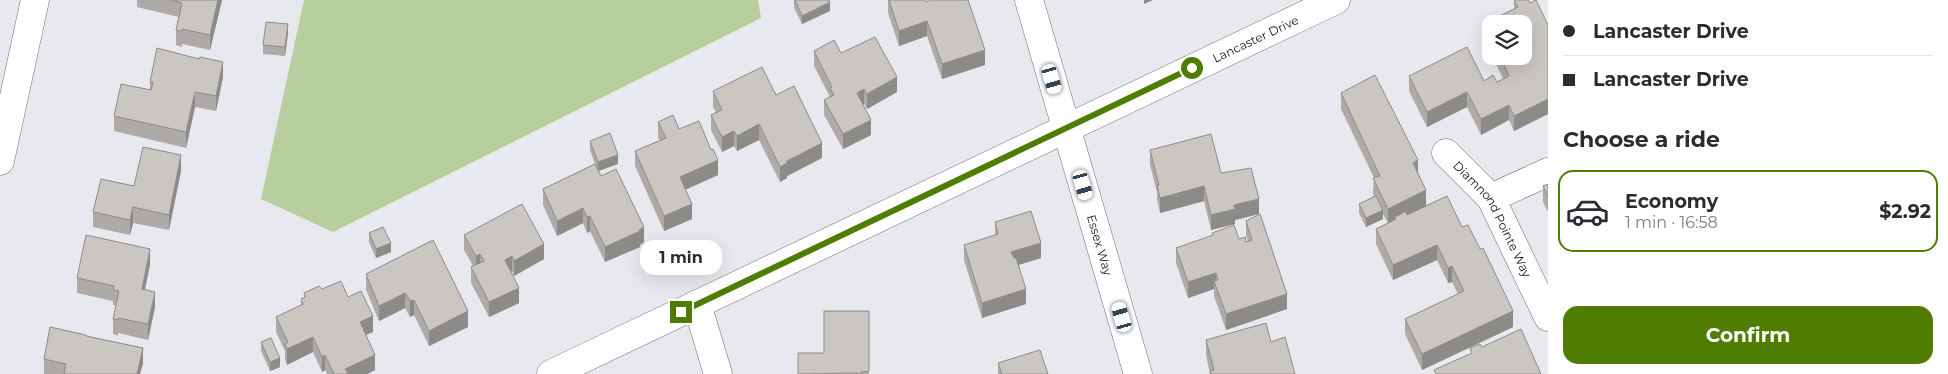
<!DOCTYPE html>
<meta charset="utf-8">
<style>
body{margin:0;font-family:Montserrat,sans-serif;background:#f7f7f7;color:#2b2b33;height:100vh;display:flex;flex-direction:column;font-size:19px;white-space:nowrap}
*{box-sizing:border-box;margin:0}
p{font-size:16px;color:#7c7c81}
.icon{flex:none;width:28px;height:28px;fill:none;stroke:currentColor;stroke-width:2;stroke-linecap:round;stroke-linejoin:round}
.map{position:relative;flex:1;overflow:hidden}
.details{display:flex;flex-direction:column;background:#fff;width:400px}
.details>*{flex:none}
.banner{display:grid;align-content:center;height:110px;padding:0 15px;background:#fff}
.tools{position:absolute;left:1482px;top:15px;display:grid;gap:10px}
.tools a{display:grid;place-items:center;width:50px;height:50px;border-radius:10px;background:#fff;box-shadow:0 5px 20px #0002;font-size:25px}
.end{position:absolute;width:22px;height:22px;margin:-11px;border:6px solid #4f7d02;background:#fff;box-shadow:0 0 0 2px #fff}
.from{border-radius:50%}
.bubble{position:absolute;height:35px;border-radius:15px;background:#fff;box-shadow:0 5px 20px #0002;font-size:16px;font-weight:700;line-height:35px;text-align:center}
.car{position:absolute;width:15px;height:30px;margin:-15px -8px;border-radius:6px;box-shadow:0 0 4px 1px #0007;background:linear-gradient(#fff 24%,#345 0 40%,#fff 0 76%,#345 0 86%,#fff 0)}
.banner b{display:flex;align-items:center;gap:18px;height:48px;font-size:19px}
.banner b+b{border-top:1px solid #e1e1e2}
.banner i{width:12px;height:12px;background:#2b2b33}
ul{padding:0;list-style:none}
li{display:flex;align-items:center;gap:15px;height:82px;margin:0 10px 8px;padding:0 5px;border:2px solid transparent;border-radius:15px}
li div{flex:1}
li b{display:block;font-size:19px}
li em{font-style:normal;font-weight:700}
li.current{border-color:#4f7d02}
li>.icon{width:45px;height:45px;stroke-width:1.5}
h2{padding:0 15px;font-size:22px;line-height:60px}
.cta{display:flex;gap:10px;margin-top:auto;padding:10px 15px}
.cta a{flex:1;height:58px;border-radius:15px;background:#4f7d02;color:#fff;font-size:20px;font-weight:700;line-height:58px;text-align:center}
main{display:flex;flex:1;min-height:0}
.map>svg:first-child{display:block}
.green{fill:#b8ce9f}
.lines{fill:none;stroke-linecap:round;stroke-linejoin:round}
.minor-casing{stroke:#6c6c71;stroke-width:29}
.minor{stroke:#fff;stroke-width:28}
.wall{fill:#aeaaa7}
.shaded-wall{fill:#8d8b88}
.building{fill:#cac6c2;stroke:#8d8b88}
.route{stroke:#4f7d02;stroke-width:6}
.labels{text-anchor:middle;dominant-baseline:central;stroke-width:4;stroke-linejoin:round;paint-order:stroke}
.street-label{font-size:12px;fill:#141516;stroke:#f6f6fc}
</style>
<main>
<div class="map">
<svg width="1548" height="374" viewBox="0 0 1548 374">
<rect width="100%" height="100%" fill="#e8e9ee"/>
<path class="green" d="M304,0H758L761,18L333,232L261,199Z"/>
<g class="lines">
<g class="minor-casing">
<g id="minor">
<path id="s1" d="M1029,0L1138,374"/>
<path id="s2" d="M1446,153L1491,198L1548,317"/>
<path d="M0,161L35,0"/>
<path d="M1491,198L1548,172"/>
<path d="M697,304L718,374"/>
<path id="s3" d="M551,374L1336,0"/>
</g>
</g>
<use href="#minor" class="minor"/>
</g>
<path class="wall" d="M137,0H222L210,50L182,44V47L176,45V30L179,17L137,7Z
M794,0H829L830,11L802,24L794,8Z
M888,0H926L927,2L985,65L942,79L927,36L899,46L888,13Z
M1514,1L1530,3L1548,25V114L1514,131L1509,120L1481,135L1467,107L1427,127L1409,91V76L1497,82L1503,79L1496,64V56H1524V24H1500V16L1514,9Z
M288,33L285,56L263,54V45Z
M814,51L841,53L897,92L867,109L864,104H863L871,135L843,149L824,115V100L830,97L814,66Z
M223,77L216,111L195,107L186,148L114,131V116L150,90V82Z
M713,91L776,95L822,158L787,176V178L780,182L759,140L737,151L734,146L722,152L711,130V115L716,112L713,107Z
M1341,93L1418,173L1426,206L1407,215L1462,227L1513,327L1422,370L1405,334V319L1458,294L1452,282L1448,283L1437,260L1393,280L1376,244V229L1388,223L1383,214V219L1366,227L1359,213V204L1374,196L1373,193L1374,178L1341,109Z
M658,122L679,129L718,175L685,190L692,219L664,231L635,166V151L660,140L658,138Z
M590,141L618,164L599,171L601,176L644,242L640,245V247L605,262L590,231L587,233L583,223L557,236L543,205V189L595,164L590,150Z
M1150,150L1221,173L1259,214L1235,220V224L1211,230L1204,201L1160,213L1157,200V192L1150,165Z
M181,171L169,230L133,223L130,235L93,227V212Z
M1548,184V212L1543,202V186Z
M1246,221L1287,309L1226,330L1214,296V289L1188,298L1176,263V248L1212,236V233L1239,239L1246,242L1248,241L1246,236Z
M995,222L1041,258L1019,265L1026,304L982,318L964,260V245L995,236Z
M369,233L391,252L376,258L369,242Z
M464,235L544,259L514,276L512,271L511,272L519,303L489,317L471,283V267L473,266L464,250Z
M433,240L468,327L429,346L414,315L410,317L405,308L379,321L366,290V274Z
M150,264L145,290L155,307L148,340L118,333V336L113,334V319L116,305H113V301L77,293V278Z
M322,289L348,297L373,332L366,335L375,370L367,374H327L325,370L322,372L313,352L287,365L285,359V351L276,332V317L301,305V299L304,298V293Z
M869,311V374H798L824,353Z
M86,337L143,363L140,374H44V359Z
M1206,340L1271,342L1295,374H1210L1206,355Z
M261,342L280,367L270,371L261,351Z
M998,363L1048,374H998Z"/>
<path class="shaded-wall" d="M218,0H222L210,50V35Z
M1144,0H1153L1144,4Z
M830,2V11L802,24V16Z
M927,21V36L899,46V31Z
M288,24V33L285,56V47Z
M985,50V65L942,79V64Z
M223,62V77L216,111V96Z
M897,77V92L867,109V94Z
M864,89V104L857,108V93Z
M195,92V107L186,148V132Z
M1467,92V107L1427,127V112Z
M1548,99V114L1514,131V116Z
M1509,105V120L1481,135V119Z
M871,120V135L843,149V134Z
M759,124V140L737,151V136Z
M734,131V146L722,152V137Z
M822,143V158L787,176V178L780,182V167L787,161Z
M181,155V171L169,230V215Z
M618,155V164L598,171V162Z
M718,160V175L680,192V177Z
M1418,160V176L1413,163Z
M1204,186V201L1160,213V198Z
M1426,190V206L1396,220L1395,217V221L1388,224V209Z
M1259,199V214L1235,220V224L1211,230V215L1234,205Z
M692,204V219L664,231V216Z
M133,207V223L130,235V220Z
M583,208V223L557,236V221Z
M1383,210V219L1366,227V218Z
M590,216V231L587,233V217Z
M644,227V242L640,245V247L605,262V247Z
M391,243V252L376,258V249Z
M1041,243V258L1011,267V252Z
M544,244V259L514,276V261Z
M1437,245V260L1393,280V265Z
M150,249V264L142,304V289Z
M480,254V269L476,271V256Z
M512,256V271L505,275V260Z
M1452,266V282L1448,283V268Z
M1216,273V285L1214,281V289L1188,298V282Z
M519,288V303L489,317V302Z
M1026,289V304L982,318V303Z
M155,292V307L148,340V324Z
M405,293V308L379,321V306Z
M1287,294V309L1226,330V314Z
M414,300V315L410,317V301Z
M468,311V327L429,346V331Z
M1513,311V327L1422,370V354Z
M373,316V332L360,337V322Z
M313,337V352L287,365V349Z
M143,348V363L140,374H137Z
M325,355V370L322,372V357Z
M375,355V370L367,374H345V369Z
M280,358V367L270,371V362Z"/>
<path class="building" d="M171,0H218L210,35L182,29V31L176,30L182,3Z
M795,0H829L830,2L802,16Z
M889,0H926L927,2L931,0H968L985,50L942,64L927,21L899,31Z
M1516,0H1528L1530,3L1536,0L1548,25V99L1514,116L1509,105L1481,119L1467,92L1427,112L1409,76L1467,47L1484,81L1493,75L1497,82L1509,76L1500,56H1524V24H1504L1500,16L1518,7L1514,1Z
M266,22L288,24L285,47L263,45Z
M875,37L897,77L867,94L864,89L857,93L871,120L843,134L824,100L834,95L830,88L832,87L814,51L834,40L841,53Z
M157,48L199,59L200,57L223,62L216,96L195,92L186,132L114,116L121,84L151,90L153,82H150Z
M762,67L776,95L794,86L822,143L787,161V163L780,167L759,124L737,136L734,131L722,137L711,115L722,110L713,91Z
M1375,75L1418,160L1413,163L1426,190L1388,209L1373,178L1380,176L1341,93Z
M673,115L679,129L699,121L711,150L713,149L718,160L680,177L692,204L664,216L635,151L666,138L658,122Z
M610,133L618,155L598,162L590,141Z
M1211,134L1221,173L1251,168L1259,199L1234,205L1235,209L1211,215L1204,186L1160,198L1157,185H1159L1150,150Z
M143,147L181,155L169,215L133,207L130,220L93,212L101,179L134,186Z
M595,164L601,176L616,169L644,227L639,230L640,231L605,247L590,216L587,217L583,208L557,221L543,189Z
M1548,184V197L1543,186Z
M1376,196L1383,210L1366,218L1359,204Z
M1447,196L1462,227L1468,225L1480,249L1483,248L1513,311L1422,354L1405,319L1464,291L1452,266L1448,268L1437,245L1393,265L1376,229L1396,219L1395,217L1406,211L1407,215Z
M522,204L544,244L514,261L512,256L505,260L519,288L489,302L471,267L484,261L480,254L476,256L464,235Z
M1031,211L1041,243L1011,252L1014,258H1016L1026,289L982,303L964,245L998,234L995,222Z
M1260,214L1287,294L1226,314L1214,281L1218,280L1216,273L1188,282L1176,248L1213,235L1212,233L1234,225L1239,239L1245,237L1246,242L1252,240L1246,221Z
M383,227L391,243L376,249L369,233Z
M86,235L150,249L142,289L155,292L148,324L118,318V320L113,319L119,291L113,290L114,286L77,278Z
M433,240L468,311L429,331L414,300L410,301L405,293L379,306L366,274Z
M341,281L348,297L361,291L373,316L360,322L375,355L345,369L348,373L345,374H334L325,355L322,357L313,337L287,349L285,344L288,342L276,317L303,304L301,299L305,297L304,293L319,286L322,289Z
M824,311H869V371L861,372V374H858V373L798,374V353H824Z
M1266,323L1271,342L1285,337L1295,374H1211L1210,371L1214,370L1206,340Z
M50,327L86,335V336L143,348L137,374H64L66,364L44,359Z
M1521,329L1541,374H1436L1434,370L1472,353L1470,348L1480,344L1482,347Z
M271,338L280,358L270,362L261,342Z
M1040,350L1048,374H1002L998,363Z"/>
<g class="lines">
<path class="route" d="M681,312L1192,68"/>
</g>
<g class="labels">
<g class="street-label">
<text stroke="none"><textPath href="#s3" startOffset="780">Lancaster Drive</textPath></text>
<text stroke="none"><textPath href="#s2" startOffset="82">Diamnond Pointe Way</textPath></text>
<text stroke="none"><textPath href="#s1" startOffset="255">Essex Way</textPath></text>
</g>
</g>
</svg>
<div class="tools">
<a><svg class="icon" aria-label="layers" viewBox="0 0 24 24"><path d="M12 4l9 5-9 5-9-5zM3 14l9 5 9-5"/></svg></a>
</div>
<i class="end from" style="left:1192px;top:68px"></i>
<i class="end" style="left:681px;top:312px"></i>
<div class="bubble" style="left:640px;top:240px;width:82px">1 min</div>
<i class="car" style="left:1052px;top:79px;rotate:164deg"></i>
<i class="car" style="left:1083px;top:185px;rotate:164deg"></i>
<i class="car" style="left:1122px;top:317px;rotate:344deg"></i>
</div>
<section class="details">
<div class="banner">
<b><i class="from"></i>Lancaster Drive</b>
<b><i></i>Lancaster Drive</b>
</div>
<h2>Choose a ride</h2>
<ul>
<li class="current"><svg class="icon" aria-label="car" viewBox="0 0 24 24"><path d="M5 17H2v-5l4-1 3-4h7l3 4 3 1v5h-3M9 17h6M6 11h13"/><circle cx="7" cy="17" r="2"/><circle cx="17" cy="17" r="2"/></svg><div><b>Economy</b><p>1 min · 16:58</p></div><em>$2.92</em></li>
</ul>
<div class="cta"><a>Confirm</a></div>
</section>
</main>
